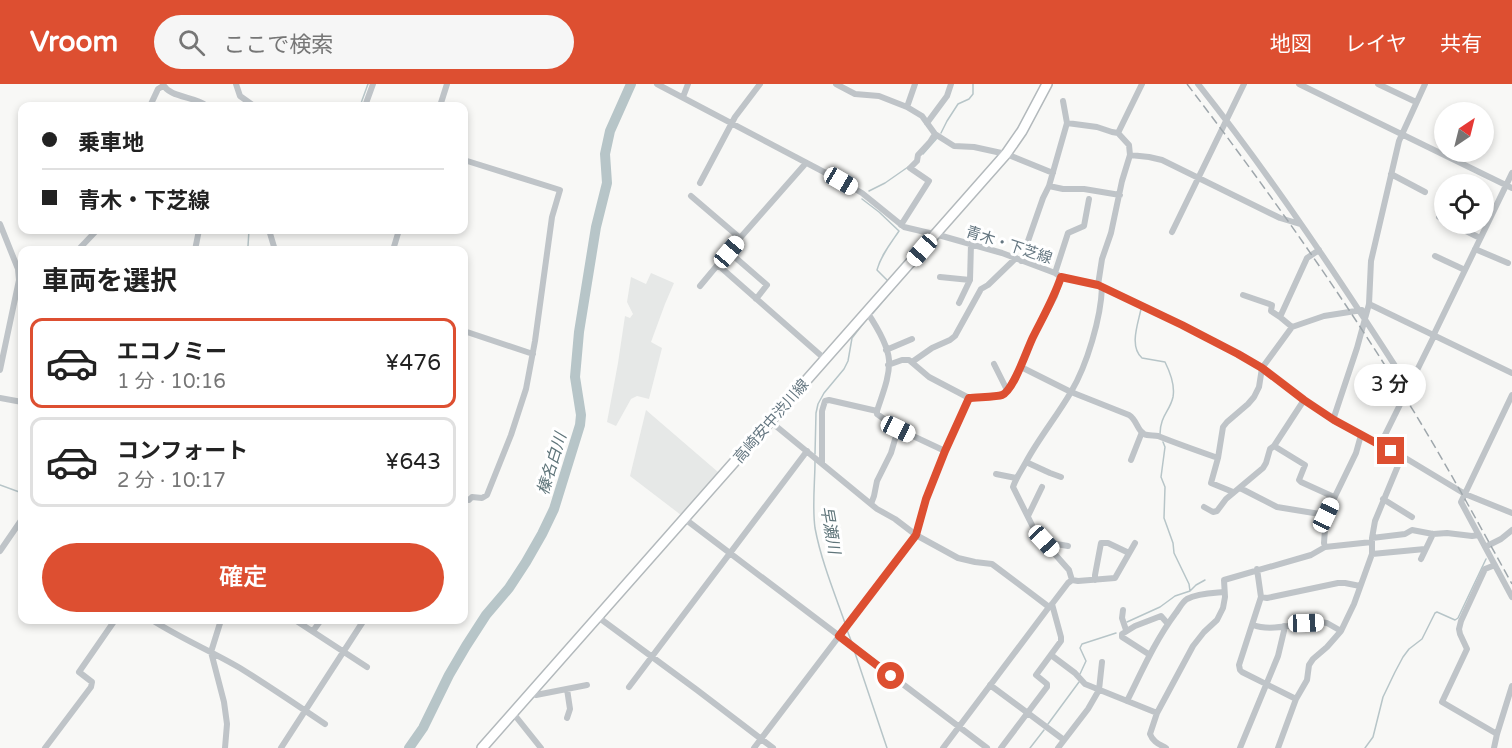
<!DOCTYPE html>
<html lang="ja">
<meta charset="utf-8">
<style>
body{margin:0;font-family:"Varela Round","Noto Sans JP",sans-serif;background:#f6f6f6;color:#222;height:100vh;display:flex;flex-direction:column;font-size:22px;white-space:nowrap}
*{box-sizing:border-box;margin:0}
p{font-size:20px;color:#767676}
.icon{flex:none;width:33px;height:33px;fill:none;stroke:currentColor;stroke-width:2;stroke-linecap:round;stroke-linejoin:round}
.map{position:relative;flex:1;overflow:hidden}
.side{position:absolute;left:18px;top:162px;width:450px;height:378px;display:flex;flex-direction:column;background:#fff;border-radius:12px;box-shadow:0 3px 9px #0003}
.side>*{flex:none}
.guide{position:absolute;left:18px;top:18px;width:450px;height:132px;border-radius:12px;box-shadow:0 3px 9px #0003;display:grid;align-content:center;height:132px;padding:0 24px;background:#fff}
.needle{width:39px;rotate:35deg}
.fabs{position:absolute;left:1434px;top:18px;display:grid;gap:12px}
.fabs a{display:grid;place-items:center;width:60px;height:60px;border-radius:50%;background:#fff;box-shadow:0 3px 9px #0003;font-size:30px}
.end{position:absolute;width:27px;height:27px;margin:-14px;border:8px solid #dd4f31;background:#fff;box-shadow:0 0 0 3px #fff}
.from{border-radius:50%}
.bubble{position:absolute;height:42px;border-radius:21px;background:#fff;box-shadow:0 3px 9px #0003;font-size:20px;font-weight:600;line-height:42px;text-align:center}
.car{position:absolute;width:18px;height:36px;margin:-18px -9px;border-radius:8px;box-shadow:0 0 4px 2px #0007;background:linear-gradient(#fff 24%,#345 0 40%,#fff 0 76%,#345 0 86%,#fff 0)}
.guide b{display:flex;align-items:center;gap:21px;height:57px;font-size:22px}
.guide b+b{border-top:2px solid #e0e0e0}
.guide i{width:15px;height:15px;background:#222}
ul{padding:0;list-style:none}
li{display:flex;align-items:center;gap:18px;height:90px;margin:0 12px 9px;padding:0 12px;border:3px solid #e0e0e0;border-radius:12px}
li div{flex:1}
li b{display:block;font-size:22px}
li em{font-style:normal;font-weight:600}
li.active{border-color:#dd4f31}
li>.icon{width:54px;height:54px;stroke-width:1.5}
h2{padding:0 24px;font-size:27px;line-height:72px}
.cta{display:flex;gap:12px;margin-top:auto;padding:12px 24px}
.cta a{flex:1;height:69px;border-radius:36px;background:#dd4f31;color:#fff;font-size:24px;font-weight:600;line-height:69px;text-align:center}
header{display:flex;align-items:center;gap:36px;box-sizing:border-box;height:84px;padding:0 30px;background:#dd4f31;color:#fff}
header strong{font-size:28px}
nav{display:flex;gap:33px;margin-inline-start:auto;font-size:21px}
.search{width:420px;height:54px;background:#f6f6f6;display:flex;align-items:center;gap:15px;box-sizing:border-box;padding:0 21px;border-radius:33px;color:#767676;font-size:22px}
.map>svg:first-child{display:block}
.built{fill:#e6e8e7}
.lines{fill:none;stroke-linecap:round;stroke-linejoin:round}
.stream{stroke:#b7c5c8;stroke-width:1.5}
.river{stroke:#b7c5c8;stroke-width:10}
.primary-casing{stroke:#b3b9bc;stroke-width:12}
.minor{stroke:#bfc4c8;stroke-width:6}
.primary{stroke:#fff;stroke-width:9}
.rail{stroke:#9fa7ac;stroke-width:1.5;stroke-dasharray:9 4.5;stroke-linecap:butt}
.route{stroke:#dd4f31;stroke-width:8}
.labels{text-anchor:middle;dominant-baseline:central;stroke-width:6;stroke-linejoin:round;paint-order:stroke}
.street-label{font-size:15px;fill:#647680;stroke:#fff}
.water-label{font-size:16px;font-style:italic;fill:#5f757a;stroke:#fff}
</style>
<header>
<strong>Vroom</strong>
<div class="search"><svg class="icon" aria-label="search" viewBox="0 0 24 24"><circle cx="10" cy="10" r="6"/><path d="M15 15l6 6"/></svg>ここで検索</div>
<nav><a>地図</a><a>レイヤ</a><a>共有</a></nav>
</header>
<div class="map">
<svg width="1512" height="664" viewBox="0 0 1512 664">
<rect width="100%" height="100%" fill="#f8f8f6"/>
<path class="built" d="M651,189L674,199L665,220L651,258L662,264L649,315L637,312L631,315L616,342L607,338L618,279L625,232L630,234L633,230L627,218L631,193L646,200Z
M646,326L718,388L681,431L630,392Z"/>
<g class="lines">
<path class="stream" d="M360,22L368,0
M941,49L947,37L958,20L969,15L973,10V0
M923,70L938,53
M869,107L885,99L908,83
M862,115L879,128L899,147C891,159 881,171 877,186L887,196
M245,166L248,162L249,146
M1141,225C1138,240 1129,262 1142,274L1165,278C1170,288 1175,302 1173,313C1170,327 1160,332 1160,350
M873,229L895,203
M1163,358L1165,363L1161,393L1165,403L1164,434L1173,459L1174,469L1189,500L1190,507
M815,370L816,329L818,320L824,309L844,285L848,277L852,254L866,236
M815,377C815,399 812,422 815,444C821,476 834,508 845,539
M0,401L22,409
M1127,538L1160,523L1175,512L1190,507L1196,501L1205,496
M847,546L852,559
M854,566L887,664
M1080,590L1086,577L1080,564L1082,560L1116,549
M1048,640L1079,598
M1030,664L1044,646
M1365,664L1373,653L1383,613L1395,588L1403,573L1409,565L1422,555L1435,529L1437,528L1455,536L1458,534L1486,475"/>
<path class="river" d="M409,664L423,644L449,591L466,562L486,531L509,504L526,478L542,450L554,425L580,341L581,331L575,293L579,248L596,143L607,99L605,70L610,47L631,0"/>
<g class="primary-casing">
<path id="primary" d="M482,664L1006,70L1022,47L1047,0"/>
</g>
<path class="minor" d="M163,0C169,14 195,12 207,22
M236,0L240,12L254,22
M657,0L841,97L862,109L904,143L942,152L1002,169L1055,189L1061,193L1098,201L1182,241L1238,270L1262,284L1304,316L1333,336L1402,372L1465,410L1512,429
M836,0L855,10L879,12L907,23L922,32L935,50L954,62L974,63L1006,70L1053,89
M1198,0C1274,96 1342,199 1408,302
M1299,0L1512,104
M1378,0L1416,18
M683,13L688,0
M150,22L158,5L163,2
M365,22L373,0
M440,22L447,0
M907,23L915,0
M927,39L947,12L951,0
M1067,39L1097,43L1112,48L1118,49
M1130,71L1149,73L1162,76L1280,134L1300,140
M464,76L560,106L552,133L535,257L526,305L511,351L487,411L482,414L472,413L469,416L464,414
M1391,90L1425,108
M700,99L735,33L760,0
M1049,102L1063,105H1084L1120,111
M691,112L740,154
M1439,133L1444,136
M0,140L18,185L19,196L0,286
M1452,140L1480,154
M901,141L929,97L910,84L917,77L918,71L930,58L935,50
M269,146L275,166
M1172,148L1244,0
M1475,165L1508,179
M78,166L97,146
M195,166L199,146
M393,166L399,146
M729,168L767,201L756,215
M1435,172L1465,186
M1021,177L1043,114L1049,102L1067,39L1063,17
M718,181L826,276
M1055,189L1068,149L1084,142L1089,115
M940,193L970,196L971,160
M1098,201L1102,175L1111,149L1122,97L1130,71L1129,61L1118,49L1142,0
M700,202L740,154L806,79
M1243,211L1272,221L1271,227L1280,233
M959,219L970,196
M1369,220L1512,289
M867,228C875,240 888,261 889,276C890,293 882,311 877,327V330L898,345L945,367
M1292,243L1280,233L1307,174L1319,166
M464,247L533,270
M886,266L912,255
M912,278L932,264L950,256L955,252L981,205L988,201L1016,174
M994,280L1007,306
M888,281L902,276H909L929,293L969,314L1002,311L1007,307L1021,283L1032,255L1055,212L1061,193
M1021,283L1071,308L1129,331C1137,336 1137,346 1144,350C1148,352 1154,351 1158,352C1178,360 1198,367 1218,374
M1512,311L1461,418L1512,513
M0,314L22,318
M1333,336L1357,264L1369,220L1371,177L1399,57L1425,0
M771,338L877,425L895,435L916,451L958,474L975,478L992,480L1049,523
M1380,361L1434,252L1435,248L1512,89
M1274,362L1305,381L1299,396L1301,398L1334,413
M1131,376L1142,348
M1026,378L1050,389L1061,393
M822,379V327L825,317L829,316L877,327
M996,390L1016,394
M1240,404L1277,423L1326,431
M1233,408L1211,399L1218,374L1223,343L1227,338L1248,320L1254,313L1259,303L1262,284L1292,243L1324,232L1362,226
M1383,415L1412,433
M871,420L874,412L877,397L891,369L898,345
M1204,423L1213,428L1217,427L1226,415L1263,384L1266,379L1270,365L1274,362L1304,316
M1028,432L1042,403
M685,435L987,664
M1372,454L1405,450L1412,446L1433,450L1447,449L1472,452L1479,451
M1045,458L1068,462
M1325,463L1324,459L1326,431L1356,369L1361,351
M1485,463L1501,455L1512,446
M0,467L22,435
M1372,470L1425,465
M1421,475L1433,450
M1495,481L1485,485L1461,537L1459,545L1460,550L1467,565L1442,618L1497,650
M1257,485L1261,513L1239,581L1240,586L1242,588L1296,615
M1072,496L1078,497L1115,494L1135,459
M1095,496V491L1101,459H1108L1129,469
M1261,513L1267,514L1338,499H1345L1360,502
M1123,526L1122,534L1126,546
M598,533L697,606L773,664
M152,536C180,554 211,567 240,584C269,602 297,621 325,640
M221,536L211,568L224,618L227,640L225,664
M295,536L367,583
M1253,541C1271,548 1300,539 1320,538L1327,539L1341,547
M313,547L321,536
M1051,571L1075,589L1085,600L1157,629
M1150,571L1122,553V550L1135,542L1161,532L1168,540
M990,601L1064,656
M629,603L807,367
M531,609L536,611L587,601
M1127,617C1142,587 1155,557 1175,530C1179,525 1182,518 1187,515C1198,509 1213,509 1224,508
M513,629L541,664
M567,634L570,625L567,605
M45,664L91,603L92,598L79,588L115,536
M281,664L364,536
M754,664L916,451L926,415L945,367L969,314
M943,664L1049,523L1052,520L1068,499L1072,496L1069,486L1036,449L1013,403C1016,394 1021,387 1026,378C1039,354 1057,332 1071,308C1087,281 1101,234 1102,203
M1001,664L1047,603V600L1036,591L1061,557V553L1052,520
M1058,664L1088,625L1099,606L1102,578
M1166,664C1159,660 1153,658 1150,650L1157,629L1193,562L1204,548L1217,536L1223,524L1225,513L1224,496L1311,471L1325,463L1372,458
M1240,664L1278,572L1284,547V542
M1278,664L1296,615L1307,596L1309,581L1313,575L1327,563L1341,547L1354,520L1372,470V454L1375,437L1402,372
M1494,664L1497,650L1512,602"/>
<use href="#primary" class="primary"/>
<path class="rail" d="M1187,0C1262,98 1333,198 1398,302C1439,367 1475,433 1512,500"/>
</g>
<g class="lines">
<path class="route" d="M891,592L839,552L916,451L926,415L945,367L969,314C976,313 997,313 1002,311C1014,306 1027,265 1033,253C1043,233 1054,214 1061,193L1098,201L1182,241L1238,270L1262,284L1304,316L1334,336L1391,367"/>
</g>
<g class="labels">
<g class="street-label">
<text transform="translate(1009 161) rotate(18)">青木・下芝線</text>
<text transform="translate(771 337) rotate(-49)">高崎安中渋川線</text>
</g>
<g class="water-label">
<text transform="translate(552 380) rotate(-73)">榛名白川</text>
<text transform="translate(830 446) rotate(80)">早瀬川</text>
</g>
</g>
</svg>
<div class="fabs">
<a><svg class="needle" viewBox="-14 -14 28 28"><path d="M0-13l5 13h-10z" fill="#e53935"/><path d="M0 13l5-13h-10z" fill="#767676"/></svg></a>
<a><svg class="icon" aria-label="locate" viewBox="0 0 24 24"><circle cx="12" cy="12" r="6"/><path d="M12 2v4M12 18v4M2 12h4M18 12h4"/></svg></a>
</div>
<i class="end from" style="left:891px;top:592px"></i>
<i class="end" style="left:1391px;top:367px"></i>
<div class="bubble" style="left:1354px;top:280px;width:72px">3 分</div>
<i class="car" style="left:841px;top:97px;rotate:120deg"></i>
<i class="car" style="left:922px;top:166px;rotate:221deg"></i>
<i class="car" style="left:729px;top:168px;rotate:40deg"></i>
<i class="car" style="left:898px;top:345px;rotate:115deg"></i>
<i class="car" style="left:1326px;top:431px;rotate:25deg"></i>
<i class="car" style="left:1044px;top:457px;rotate:137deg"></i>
<i class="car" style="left:1306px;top:539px;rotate:88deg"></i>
<div class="guide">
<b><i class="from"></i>乗車地</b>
<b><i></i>青木・下芝線</b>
</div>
<section class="side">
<h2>車両を選択</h2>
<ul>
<li class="active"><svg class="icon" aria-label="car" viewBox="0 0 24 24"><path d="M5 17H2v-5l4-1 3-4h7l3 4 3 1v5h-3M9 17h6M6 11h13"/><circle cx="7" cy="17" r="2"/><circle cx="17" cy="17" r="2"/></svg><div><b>エコノミー</b><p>1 分 · 10:16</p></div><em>¥476</em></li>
<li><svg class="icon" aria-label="car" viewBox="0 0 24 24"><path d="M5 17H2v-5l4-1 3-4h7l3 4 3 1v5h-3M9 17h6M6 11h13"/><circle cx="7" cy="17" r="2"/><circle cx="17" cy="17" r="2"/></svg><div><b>コンフォート</b><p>2 分 · 10:17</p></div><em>¥643</em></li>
</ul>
<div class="cta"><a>確定</a></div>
</section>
</div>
